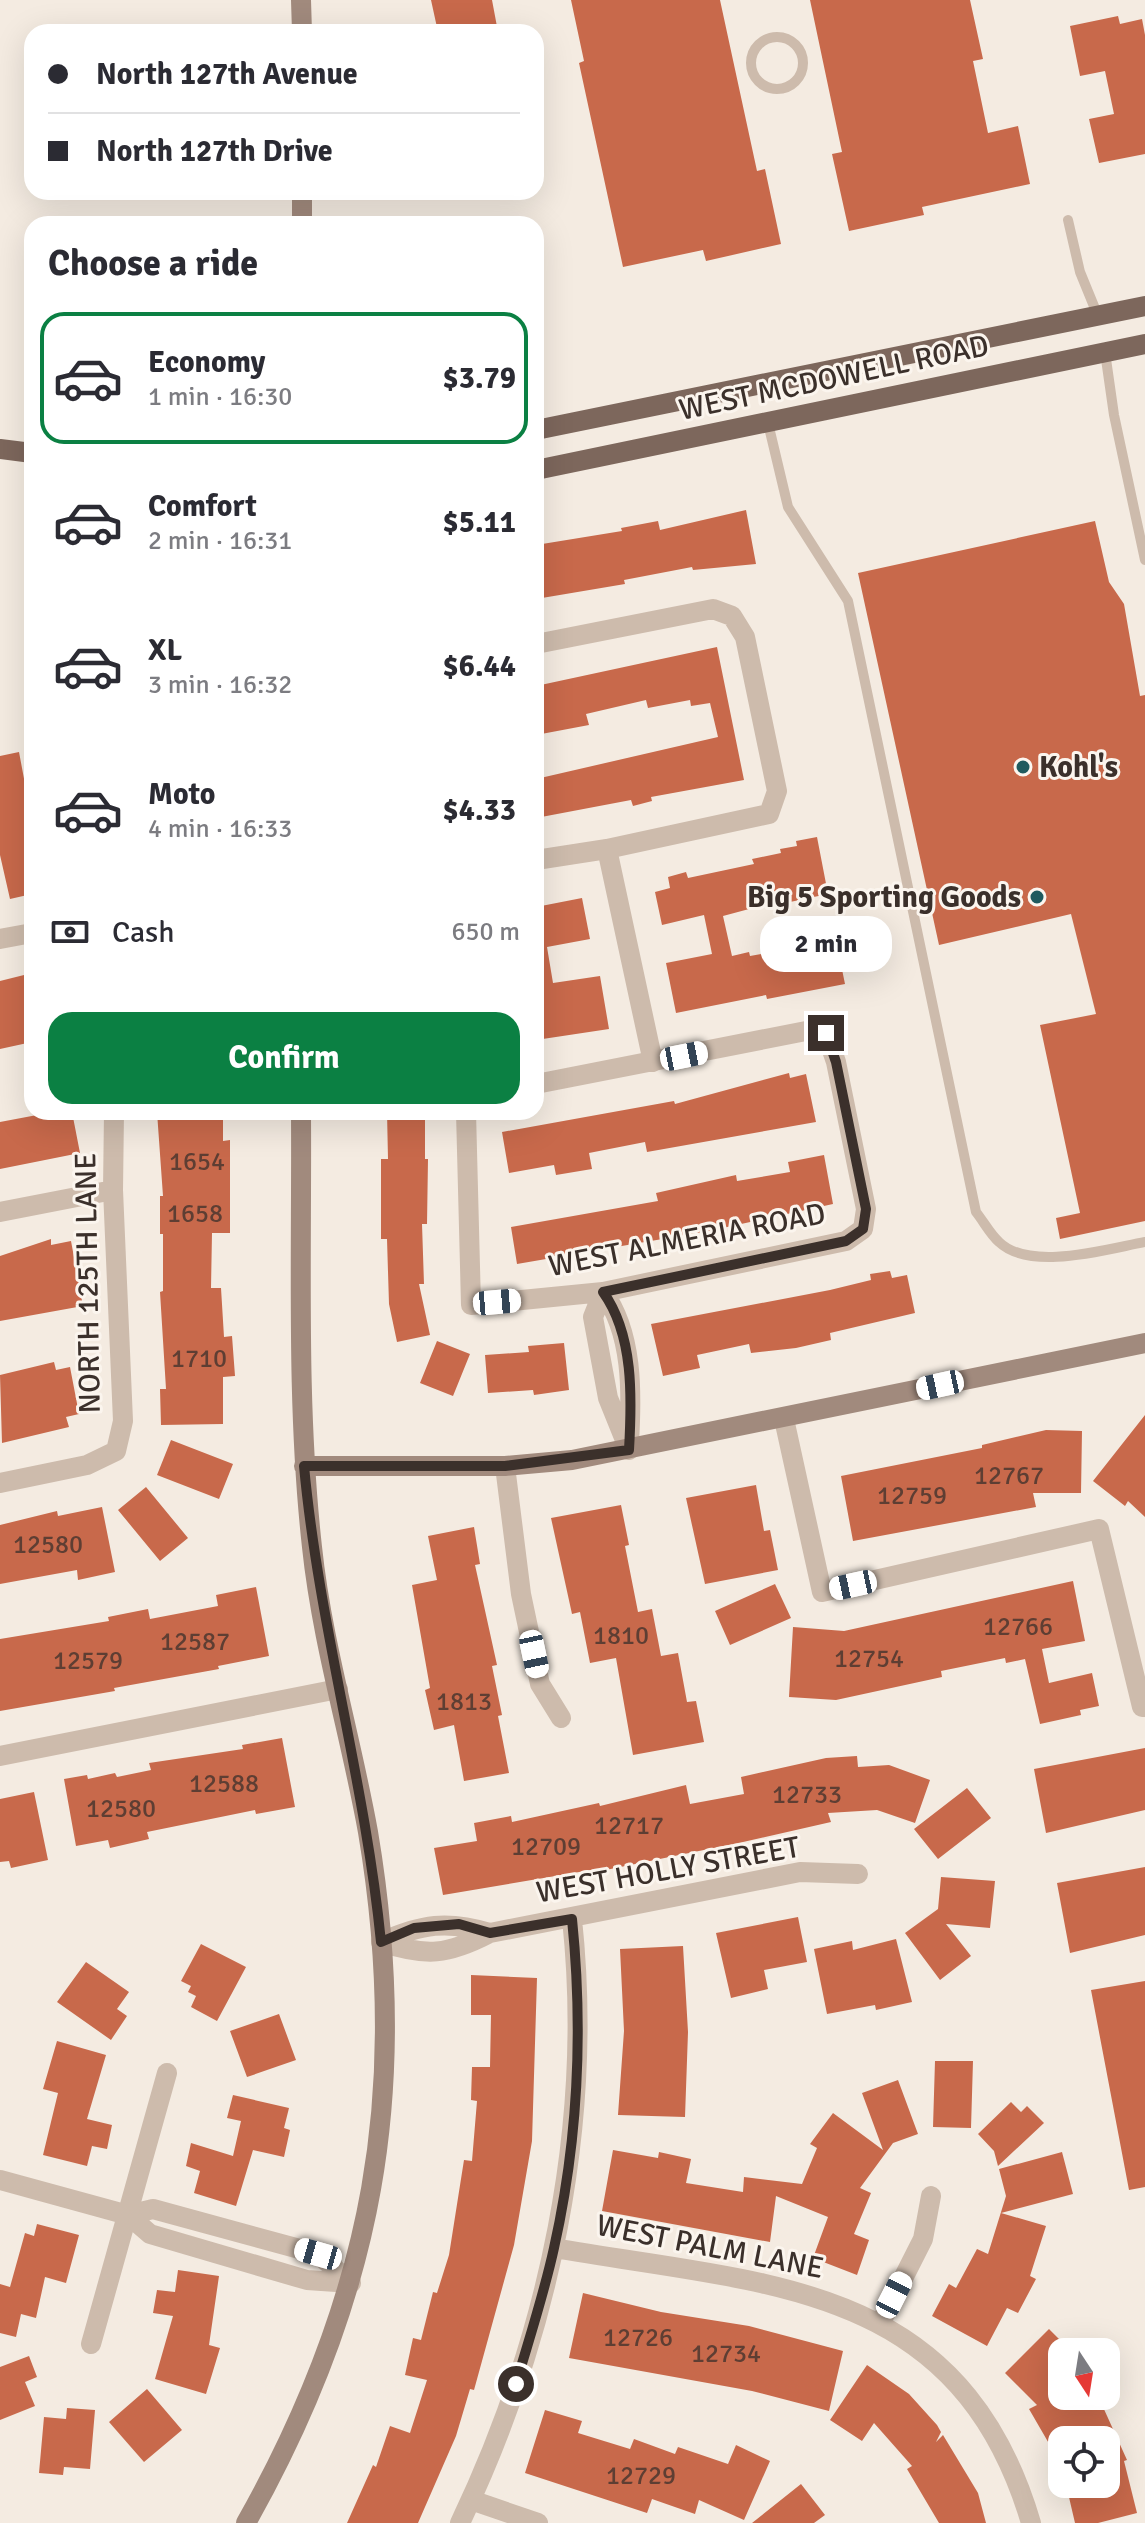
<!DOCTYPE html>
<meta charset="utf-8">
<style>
body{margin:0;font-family:Signika,sans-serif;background:#f7f7f7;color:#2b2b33;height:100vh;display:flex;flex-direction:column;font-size:30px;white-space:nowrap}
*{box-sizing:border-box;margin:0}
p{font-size:26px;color:#7c7c81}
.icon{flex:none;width:44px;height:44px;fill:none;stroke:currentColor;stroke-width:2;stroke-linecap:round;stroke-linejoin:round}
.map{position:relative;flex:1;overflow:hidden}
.details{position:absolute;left:24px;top:216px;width:520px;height:904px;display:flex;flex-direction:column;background:#fff;border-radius:24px;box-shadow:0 8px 32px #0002}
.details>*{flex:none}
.guide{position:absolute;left:24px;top:24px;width:520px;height:176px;border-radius:24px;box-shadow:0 8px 32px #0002;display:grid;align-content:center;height:176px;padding:0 24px;background:#fff}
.needle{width:52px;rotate:168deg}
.buttons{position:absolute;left:1048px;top:2338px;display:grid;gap:16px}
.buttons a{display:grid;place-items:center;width:72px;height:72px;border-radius:16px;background:#fff;box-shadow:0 8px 32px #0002;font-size:40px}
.end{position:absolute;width:36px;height:36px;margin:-18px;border:10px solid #3b302b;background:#fff;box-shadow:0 0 0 4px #fff}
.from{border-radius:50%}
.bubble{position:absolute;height:56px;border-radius:24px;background:#fff;box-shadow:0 8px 32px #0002;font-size:26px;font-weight:700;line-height:56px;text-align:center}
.car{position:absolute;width:24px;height:48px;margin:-24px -12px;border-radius:10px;box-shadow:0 0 6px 2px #0007;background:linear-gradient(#fff 24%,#345 0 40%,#fff 0 76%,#345 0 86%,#fff 0)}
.guide b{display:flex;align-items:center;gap:28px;height:76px;font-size:30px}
.guide b+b{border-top:2px solid #e1e1e2}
.guide i{width:20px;height:20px;background:#2b2b33}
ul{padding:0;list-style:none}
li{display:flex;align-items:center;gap:24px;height:132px;margin:0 16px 12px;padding:0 8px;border:4px solid transparent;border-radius:24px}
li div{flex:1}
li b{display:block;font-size:30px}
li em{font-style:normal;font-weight:700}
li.active{border-color:#0b8043}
li>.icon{width:72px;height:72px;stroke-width:1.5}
h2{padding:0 24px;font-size:36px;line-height:96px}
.pay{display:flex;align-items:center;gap:20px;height:88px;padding:0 24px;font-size:30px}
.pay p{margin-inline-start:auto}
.button{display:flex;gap:16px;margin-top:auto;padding:16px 24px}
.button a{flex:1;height:92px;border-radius:24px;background:#0b8043;color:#fff;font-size:32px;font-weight:700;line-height:92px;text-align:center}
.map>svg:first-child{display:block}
.building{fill:#c8694b}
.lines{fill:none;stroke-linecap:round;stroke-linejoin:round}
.lane{stroke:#cdbbac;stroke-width:10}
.street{stroke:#cdbbac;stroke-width:20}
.secondary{stroke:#a18a7d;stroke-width:20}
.primary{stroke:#7d675c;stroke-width:20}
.route{stroke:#3b302b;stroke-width:10}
.poi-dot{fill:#1f5a5e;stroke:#fbf5ee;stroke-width:3}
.labels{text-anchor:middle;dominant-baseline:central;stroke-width:6;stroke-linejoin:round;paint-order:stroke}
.number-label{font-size:26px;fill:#5e3e33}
.street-label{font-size:30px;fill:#3b302b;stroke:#fbf5ee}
.poi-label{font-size:30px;font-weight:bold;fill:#3b302b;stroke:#fbf5ee;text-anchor:start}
</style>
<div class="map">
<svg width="1145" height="2523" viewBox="0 0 1145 2523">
<rect width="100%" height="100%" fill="#f4ebe1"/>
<path class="building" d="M431,0H492L498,32H438Z
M571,0H720L757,171L765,169L781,244L706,261L703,250L623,267L579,63L584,61Z
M810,0H970L983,59L973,61L988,133L1018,126L1030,184L922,207L924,215L849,231L832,154L842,152Z
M1118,16L1120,24L1142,19L1145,35V154L1099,163L1089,119L1114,114L1105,71L1080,76L1070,26Z
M746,510L756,564L693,570L692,567L624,580L625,584L536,599V545L622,531L621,528L658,521L660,530Z
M1095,521L1109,582L1124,604L1140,696L1145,695V1221L1060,1239L1056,1218L1080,1213L1040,1025L1096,1014L1071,914L939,945L858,573Z
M717,647L744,780L651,797L652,801L633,806L631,800L536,818V779L718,737L710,703L691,706L690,700L648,708L646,700L586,714L589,725L536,735V686Z
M19,752L28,800L32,799V894L10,899L0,855V756Z
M817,837L828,894L790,902V898L723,916L732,956L749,952L750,956L836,940L845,984L767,999L766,995L676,1013L666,963L712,954L704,915L662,925L655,892L670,888L668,877L686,872L688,878L754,864L752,859L781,853L780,849L797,846L796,841Z
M582,898L590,939L547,947L553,983L600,976L609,1029L536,1040V907Z
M32,973V1042L0,1049V981Z
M789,1073L790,1078L806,1074L816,1122L647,1152L645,1142L589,1153L592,1169L556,1175L554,1165L509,1173L502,1132L674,1101L675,1104Z
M53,1112H72L80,1153L0,1169V1122Z
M157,1112H223V1141L230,1140V1233H212L211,1288H221L224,1337L232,1336L235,1376L223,1377V1424L161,1425L160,1389H166L160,1292L163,1291V1234H160V1196H163Z
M387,1112H425V1159H428L427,1224H422L424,1284H419L430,1335L397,1342L389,1304L387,1239H381V1159H388Z
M824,1155L833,1204L709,1231L517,1264L511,1227L658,1201L656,1193L736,1175L737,1181L790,1172L788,1162Z
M51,1239V1245L71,1241L83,1306L0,1321V1256Z
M890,1271L892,1278L907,1275L915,1313L830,1333L831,1340L796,1348L751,1353L749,1344L697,1355L700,1368L663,1376L651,1324L830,1290L871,1280L870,1274Z
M437,1341L470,1354L453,1396L420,1383Z
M564,1343L569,1390L534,1395L533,1390L488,1393L485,1355L529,1352L528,1346Z
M54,1362L56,1370L70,1367L79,1414L66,1417L69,1427L2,1443L0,1375Z
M1145,1415V1517L1128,1501L1125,1506L1093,1481Z
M1046,1430L1082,1431L1081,1493H1033L1036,1507L853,1541L841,1476L982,1448V1445Z
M171,1440L233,1464L219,1499L157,1475Z
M756,1485L764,1531L770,1530L778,1570L705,1584L686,1498Z
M146,1487L188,1538L160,1561L118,1510Z
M621,1505L629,1545L625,1546L638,1612L652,1609L661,1656L678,1653L687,1702L696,1701L704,1742L633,1755L616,1658L590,1663L580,1612L572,1614L551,1518Z
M102,1507L115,1572L78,1580L77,1570L0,1584V1525L57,1511L58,1516Z
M474,1527L480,1564L475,1565L497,1665L492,1666L502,1715L498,1716L509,1773L464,1781L454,1725L434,1730L425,1690L430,1688L412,1585L437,1580L428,1536Z
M1073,1581L1085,1641L1042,1649L1049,1683L1092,1673L1099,1706L1080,1710L1081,1715L1040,1724L1025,1659L1006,1663L1005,1658L941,1671L942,1677L836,1700L789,1697L793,1627L844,1631Z
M775,1584L791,1618L730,1645L715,1611Z
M256,1587L269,1656L218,1666L219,1669L114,1688L115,1691L0,1711V1639L109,1621L108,1617L148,1609L150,1619L218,1606L216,1595Z
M282,1738L295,1807L256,1814L255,1810L147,1832L149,1839L110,1848L108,1840L76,1846L64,1779L87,1775L88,1779L115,1773L117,1777L151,1770L149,1763L243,1749L242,1745Z
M1145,1748V1810L1046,1833L1034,1769Z
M857,1756L858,1767L889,1765L930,1780L915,1823L877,1810L828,1813L831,1822L743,1842L591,1873V1870L443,1895L434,1848L477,1841L474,1823L511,1816L512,1822L599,1803L600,1806L686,1785L690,1804L744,1794L741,1777L826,1758Z
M967,1788L991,1818L938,1859L914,1829Z
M34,1792L48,1860L11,1868L9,1861L0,1862V1799Z
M1145,1867V1935L1070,1953L1057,1883Z
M941,1877L995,1881L990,1928L946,1924L971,1956L940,1980L905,1933L938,1909Z
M798,1917L807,1962L764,1970L768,1989L731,1998L716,1933Z
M896,1939L912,2002L876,2010L875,2005L827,2014L814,1949L852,1941L853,1950Z
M201,1944L246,1967L217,2021L191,2007L196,1996L188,1992L191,1986L181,1981Z
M683,1946L688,2032L685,2117L618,2115L624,2031L620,1949Z
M86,1962L129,1992L117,2009L127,2016L111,2040L57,2002Z
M471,1975L537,1978L532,2141L514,2245L474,2390L470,2389L456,2436L418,2523H347L373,2465L376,2467L390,2426L410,2433L427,2380L405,2375L413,2338L421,2340L433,2292L437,2293L449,2255L464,2160L472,2161L477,2101L471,2100L472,2067H490L491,2015H471Z
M1145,1981V2187L1129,2190L1091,1990Z
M279,2014L296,2060L247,2077L230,2031Z
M57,2041L106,2055L87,2119L112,2125L107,2149L92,2146L87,2166L43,2155L58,2093L43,2089Z
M935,2061H973L971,2128L933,2127Z
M898,2080L918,2134L893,2143L860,2188L871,2193L854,2234L869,2240L857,2275L813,2258L828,2217L776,2196L770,2242L602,2211L613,2150L658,2158L659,2152L691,2159L686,2183L743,2192L744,2177L802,2184L817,2148L810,2144L833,2113L883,2150L862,2093Z
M233,2095L289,2108L284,2128L290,2130L284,2157L253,2150L236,2206L194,2193L200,2171L186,2166L191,2143L233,2156L241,2121L227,2118Z
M1011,2102L1021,2112L1027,2106L1044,2123L998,2166L994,2151L978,2134Z
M1062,2152L1073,2194L1001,2213L1046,2226L1030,2276L1036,2279L1018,2313L1007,2308L987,2346L932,2316L949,2284L956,2288L977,2249L988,2254L1006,2196L999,2169Z
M37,2224L79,2235L66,2283L45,2277L36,2318L21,2314L16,2337L0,2333V2284L10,2287L25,2233L34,2236Z
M178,2270L219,2276L209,2345L220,2348L206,2394L155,2379L173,2316L153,2313L157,2290L175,2292Z
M583,2293L661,2312L749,2326L843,2351L829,2411L752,2391L569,2358Z
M1049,2329L1062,2342V2396H1098L1127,2460L1124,2461L1137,2513L1098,2523H1075L1068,2493L1106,2484V2440H1062V2466L1029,2409L1037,2405L1005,2373Z
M29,2356L37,2377L25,2382L35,2406L0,2420V2367Z
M867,2365L909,2394L937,2425L941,2432L936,2442L943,2435L978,2493L986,2523H939L907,2469L912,2466L874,2423L862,2441L830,2420Z
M147,2389L182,2430L144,2462L109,2422Z
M67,2408L95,2410L90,2469L64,2467L63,2475L39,2473L44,2417L66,2419Z
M545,2410L582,2421L578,2433L630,2449L634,2439L675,2454L678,2447L728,2464L736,2445L770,2461L744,2520L699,2500L695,2514L652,2499L647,2513L525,2473Z
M801,2484L825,2515L814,2523H752Z"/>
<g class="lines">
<path class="lane" d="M751 63a26 26 0 1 1 52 0a26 26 0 1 1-52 0Z
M1068,220L1080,272L1098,316
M1105,352L1114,415L1145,560
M768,423L788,507L848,601L976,1212C984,1222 990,1234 999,1242C1030,1272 1107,1249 1145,1242"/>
<path class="street" d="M536,644L713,609L732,616L745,637L777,791L769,814L607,849L536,860
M607,849L653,1062
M0,939L32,933
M466,1112L471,1305L603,1292L846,1241L863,1229L866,1209L836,1062L826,1033L806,1031L536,1084
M0,1212L113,1190
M603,1292L593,1317L608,1398L629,1450
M603,1292C633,1333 632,1393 629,1442
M784,1419L822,1592L1099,1529L1142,1707H1145
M505,1466L521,1594L540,1684L561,1718
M0,1483L87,1465L116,1451L123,1421L113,1190L114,1112
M0,1756L338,1689
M381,1942C426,1957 448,1955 490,1933L800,1872L858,1874
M381,1942C422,1924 447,1920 490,1933
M0,2180L128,2215L150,2234L307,2280L351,2283
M128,2215L153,2209L318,2254L351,2283
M554,2248C765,2285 959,2280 1031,2523
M880,2324L923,2239L931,2196
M91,2344L167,2073
M471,2500L538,2523
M460,2523C549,2337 594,2124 572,1919"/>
<path class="secondary" d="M301,0L302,32
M302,192V224
M304,1466H505L572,1460L1145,1343
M246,2523C374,2296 411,2088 368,1832C351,1737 322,1643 312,1547C296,1403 302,1256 301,1112"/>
<path class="primary" d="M536,430L1145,306
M0,449L32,453
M536,470L1145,344"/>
</g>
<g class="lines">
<path class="route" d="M516,2384C529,2339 544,2294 554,2248C578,2141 583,2027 572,1919L490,1933L459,1924L414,1928L381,1942C365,1781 319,1627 304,1466H505L629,1450C632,1398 634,1335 603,1292L846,1241L863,1229L866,1209L836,1062L826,1033"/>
</g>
<g class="poi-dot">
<circle cx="1023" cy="767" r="8"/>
<circle cx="1037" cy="897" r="8"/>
</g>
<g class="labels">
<g class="number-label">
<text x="197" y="1162">1654</text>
<text x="195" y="1214">1658</text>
<text x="199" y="1359">1710</text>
<text x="1009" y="1476">12767</text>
<text x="912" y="1496">12759</text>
<text x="48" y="1545">12580</text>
<text x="1018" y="1627">12766</text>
<text x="621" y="1636">1810</text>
<text x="195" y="1642">12587</text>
<text x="869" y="1659">12754</text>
<text x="88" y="1661">12579</text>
<text x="464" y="1702">1813</text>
<text x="224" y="1784">12588</text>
<text x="807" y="1795">12733</text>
<text x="121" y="1809">12580</text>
<text x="629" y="1826">12717</text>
<text x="546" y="1847">12709</text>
<text x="638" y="2338">12726</text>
<text x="726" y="2354">12734</text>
<text x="641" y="2476">12729</text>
</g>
<g class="street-label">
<text transform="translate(834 378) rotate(-12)">WEST MCDOWELL ROAD</text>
<text transform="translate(687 1240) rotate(-11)">WEST ALMERIA ROAD</text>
<text transform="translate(88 1283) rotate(-91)">NORTH 125TH LANE</text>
<text transform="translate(668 1870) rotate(-10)">WEST HOLLY STREET</text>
<text transform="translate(710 2247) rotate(11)">WEST PALM LANE</text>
</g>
<g class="poi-label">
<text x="1039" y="767">Kohl's</text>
<text x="1021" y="897" text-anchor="end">Big 5 Sporting Goods</text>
</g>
</g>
</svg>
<div class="buttons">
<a><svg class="needle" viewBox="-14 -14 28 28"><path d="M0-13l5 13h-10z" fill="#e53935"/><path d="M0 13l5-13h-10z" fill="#7c7c81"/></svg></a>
<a><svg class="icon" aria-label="locate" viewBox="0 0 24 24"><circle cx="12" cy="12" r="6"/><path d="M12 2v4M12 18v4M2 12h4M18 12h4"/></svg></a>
</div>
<i class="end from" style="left:516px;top:2384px"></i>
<i class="end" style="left:826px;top:1033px"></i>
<div class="bubble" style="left:760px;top:916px;width:132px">2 min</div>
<i class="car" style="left:684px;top:1056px;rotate:79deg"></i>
<i class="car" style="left:497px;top:1302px;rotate:85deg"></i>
<i class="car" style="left:940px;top:1385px;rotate:258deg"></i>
<i class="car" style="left:853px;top:1585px;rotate:258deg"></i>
<i class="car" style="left:534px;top:1654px;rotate:168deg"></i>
<i class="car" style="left:318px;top:2254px;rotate:286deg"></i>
<i class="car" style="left:894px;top:2295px;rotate:27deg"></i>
<div class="guide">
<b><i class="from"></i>North 127th Avenue</b>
<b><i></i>North 127th Drive</b>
</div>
<section class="details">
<h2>Choose a ride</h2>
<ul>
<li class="active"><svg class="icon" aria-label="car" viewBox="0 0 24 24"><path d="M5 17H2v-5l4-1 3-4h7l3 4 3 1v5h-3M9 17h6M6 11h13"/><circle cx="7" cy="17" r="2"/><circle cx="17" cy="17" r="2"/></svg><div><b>Economy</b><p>1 min · 16:30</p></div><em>$3.79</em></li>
<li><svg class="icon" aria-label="car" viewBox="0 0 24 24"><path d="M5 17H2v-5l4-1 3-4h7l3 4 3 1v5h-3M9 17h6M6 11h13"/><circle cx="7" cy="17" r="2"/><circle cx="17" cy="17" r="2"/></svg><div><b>Comfort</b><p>2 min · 16:31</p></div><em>$5.11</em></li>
<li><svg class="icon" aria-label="car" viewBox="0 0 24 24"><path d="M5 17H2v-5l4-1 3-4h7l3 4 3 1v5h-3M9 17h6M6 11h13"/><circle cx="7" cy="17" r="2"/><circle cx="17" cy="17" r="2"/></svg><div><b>XL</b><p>3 min · 16:32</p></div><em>$6.44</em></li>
<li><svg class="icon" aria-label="car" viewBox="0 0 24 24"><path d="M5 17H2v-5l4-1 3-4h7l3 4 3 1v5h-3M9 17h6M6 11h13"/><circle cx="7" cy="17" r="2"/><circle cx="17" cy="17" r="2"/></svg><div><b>Moto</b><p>4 min · 16:33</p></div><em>$4.33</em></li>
</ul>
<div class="pay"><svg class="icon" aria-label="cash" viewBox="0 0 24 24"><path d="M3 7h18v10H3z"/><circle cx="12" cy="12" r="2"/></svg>Cash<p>650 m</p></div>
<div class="button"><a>Confirm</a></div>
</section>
</div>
